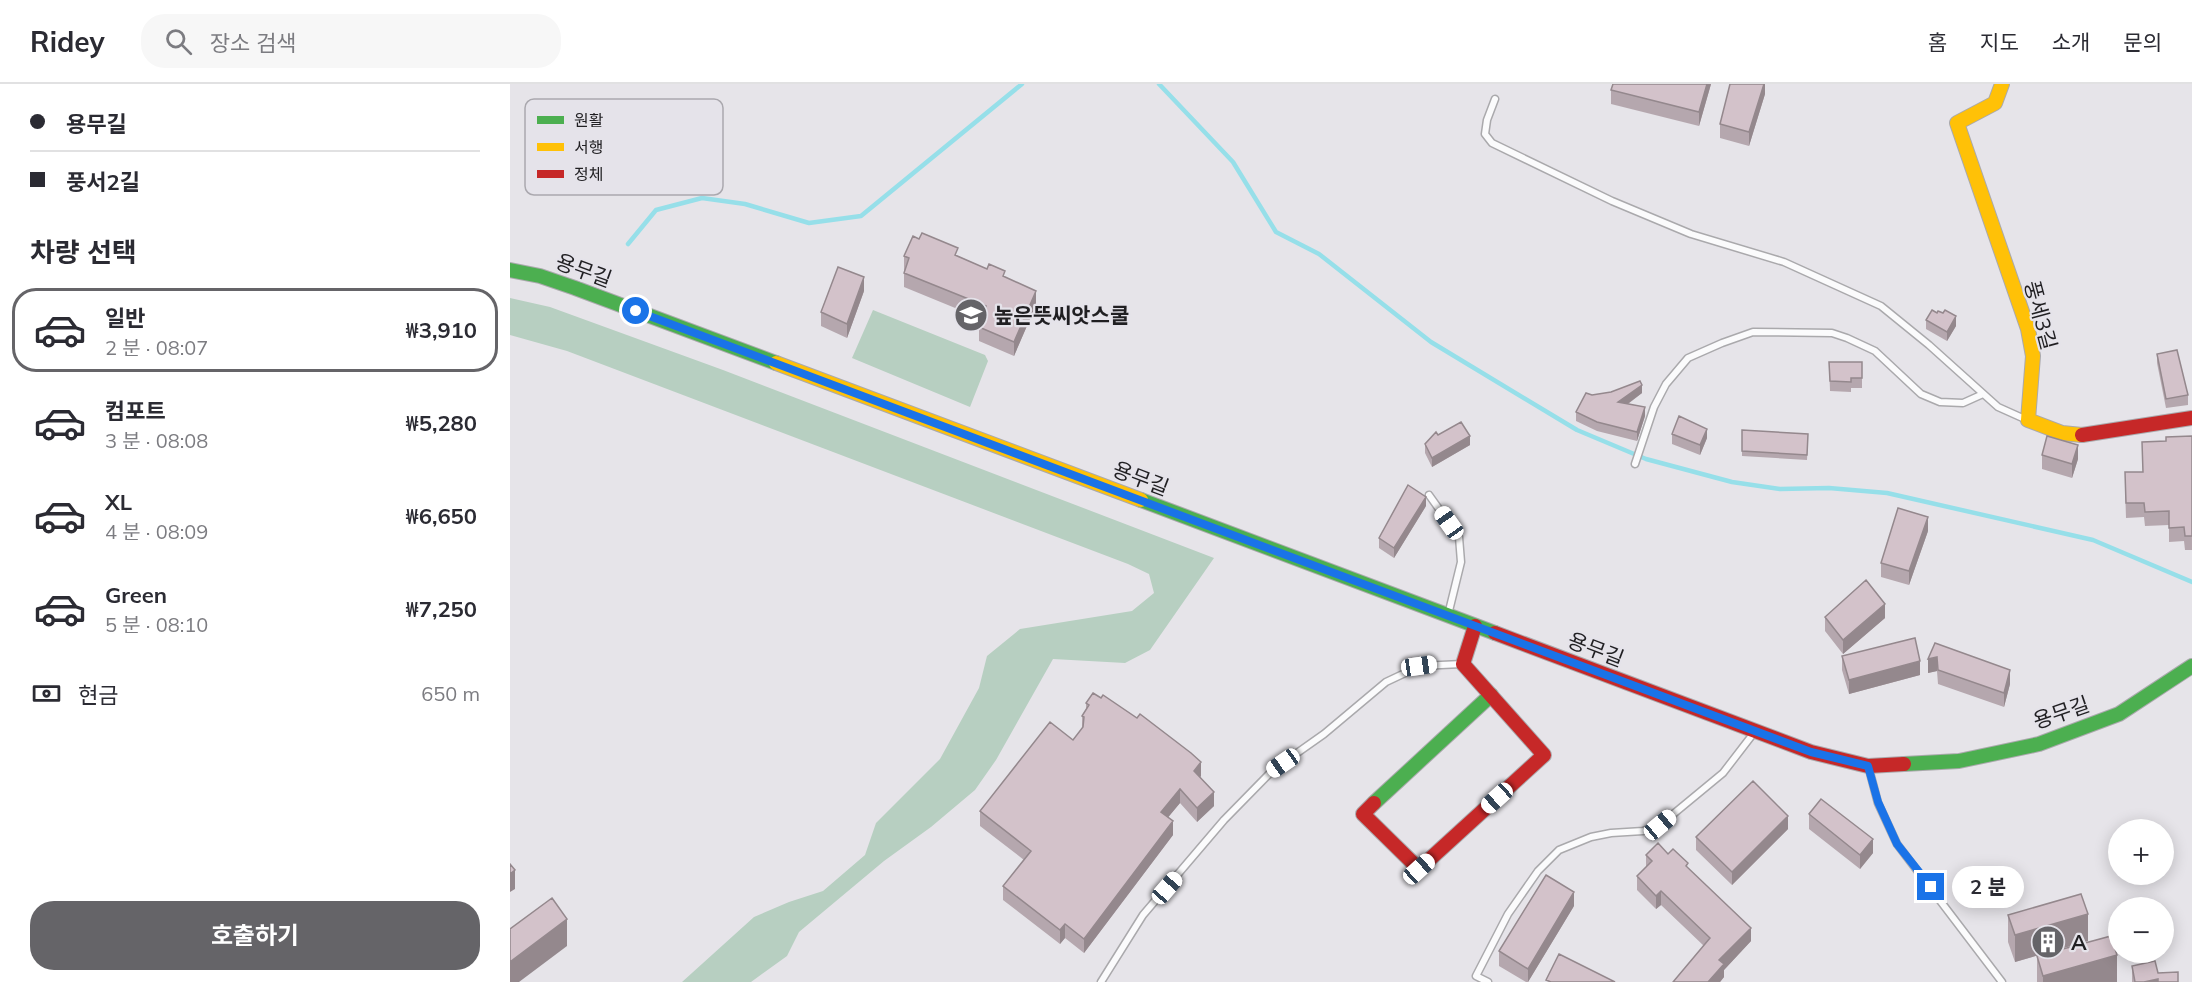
<!DOCTYPE html>
<html lang="ko">
<meta charset="utf-8">
<style>
body{margin:0;font-family:Mulish,"Noto Sans KR",sans-serif;background:#f7f7f7;color:#2b2b33;height:100vh;display:flex;flex-direction:column;font-size:22px;white-space:nowrap}
*{box-sizing:border-box;margin:0}
p{font-size:20px;color:#7c7c81}
.icon{flex:none;width:33px;height:33px;fill:none;stroke:currentColor;stroke-width:2;stroke-linecap:round;stroke-linejoin:round}
.map{position:relative;flex:1;overflow:hidden}
.side{display:flex;flex-direction:column;background:#fff;width:510px}
.side>*{flex:none}
.banner{display:grid;align-content:center;height:132px;padding:0 30px;background:#fff}
.controls{position:absolute;left:1598px;top:735px;display:grid;gap:12px}
.controls a{display:grid;place-items:center;width:66px;height:66px;border-radius:50%;background:#fff;box-shadow:0 3px 15px #0003;font-size:30px}
.end{position:absolute;width:27px;height:27px;margin:-14px;border:8px solid #1a73e8;background:#fff;box-shadow:0 0 0 3px #fff}
.from{border-radius:50%}
.bubble{position:absolute;height:42px;border-radius:21px;background:#fff;box-shadow:0 3px 15px #0003;font-size:20px;font-weight:700;line-height:42px;text-align:center}
.car{position:absolute;width:18px;height:36px;margin:-18px -9px;border-radius:8px;box-shadow:0 0 4px 2px #0007;background:linear-gradient(#fff 24%,#345 0 40%,#fff 0 76%,#345 0 86%,#fff 0)}
.banner b{display:flex;align-items:center;gap:21px;height:57px;font-size:22px}
.banner b+b{border-top:2px solid #e1e1e2}
.banner i{width:15px;height:15px;background:#2b2b33}
ul{padding:0;list-style:none}
li{display:flex;align-items:center;gap:18px;height:84px;margin:0 12px 9px;padding:0 18px;border:3px solid transparent;border-radius:24px}
li div{flex:1}
li b{display:block;font-size:22px}
li em{font-style:normal;font-weight:700}
li.on{border-color:#656468}
li>.icon{width:54px;height:54px;stroke-width:1.5}
h2{padding:0 30px;font-size:27px;line-height:72px}
.pay{display:flex;align-items:center;gap:15px;height:66px;padding:0 30px;font-size:22px}
.pay p{margin-inline-start:auto}
.button{display:flex;gap:12px;margin-top:auto;padding:12px 30px}
.button a{flex:1;height:69px;border-radius:24px;background:#656468;color:#fff;font-size:24px;font-weight:700;line-height:69px;text-align:center}
header{display:flex;align-items:center;gap:36px;box-sizing:border-box;height:84px;padding:0 30px;background:#fff;border-bottom:2px solid #e1e1e2}
header strong{font-size:28px}
nav{display:flex;gap:33px;margin-inline-start:auto;font-size:21px}
.search{width:420px;height:54px;background:#f7f7f7;display:flex;align-items:center;gap:15px;box-sizing:border-box;padding:0 21px;border-radius:24px;color:#7c7c81;font-size:22px}
main{display:flex;flex:1;min-height:0}
.map>svg:first-child{display:block}
.green{fill:#b7cfc1}
.lines{fill:none;stroke-linecap:round;stroke-linejoin:round}
.stream{stroke:#96dfe9;stroke-width:4.5}
.lane-casing{stroke:#aaa9ac;stroke-width:9}
.fast-casing{stroke:#aaa9ac;stroke-width:16}
.slow-casing{stroke:#aaa9ac;stroke-width:16}
.jam-casing{stroke:#aaa9ac;stroke-width:16}
.lane{stroke:#fbfbfc;stroke-width:6}
.fast{stroke:#4caf50;stroke-width:14}
.slow{stroke:#ffc107;stroke-width:14}
.jam{stroke:#c62828;stroke-width:14}
.wall{fill:#b5a7ae}
.shaded-wall{fill:#94888d}
.building{fill:#d3c2ca;stroke:#94888d;stroke-width:1.5}
.route{stroke:#1a73e8;stroke-width:8}
.labels{text-anchor:middle;dominant-baseline:central;stroke-width:4.5;stroke-linejoin:round;paint-order:stroke}
.street-label{font-size:21px;fill:#201f22;stroke:#e5e3ea}
.poi-label{font-size:21px;font-weight:bold;fill:#201f22;stroke:#e5e3ea;text-anchor:start}
.key{fill:#e5e3ea;stroke:#aaa8ae;stroke-width:1.5}
.key-label{font-size:16px;fill:#201f22}
</style>
<header>
<strong>Ridey</strong>
<div class="search"><svg class="icon" aria-label="search" viewBox="0 0 24 24"><circle cx="10" cy="10" r="6"/><path d="M15 15l6 6"/></svg>장소 검색</div>
<nav><a>홈</a><a>지도</a><a>소개</a><a>문의</a></nav>
</header>
<main>
<section class="side">
<div class="banner">
<b><i class="from"></i>용무길</b>
<b><i></i>풍서2길</b>
</div>
<h2>차량 선택</h2>
<ul>
<li class="on"><svg class="icon" aria-label="car" viewBox="0 0 24 24"><path d="M5 17H2v-5l4-1 3-4h7l3 4 3 1v5h-3M9 17h6M6 11h13"/><circle cx="7" cy="17" r="2"/><circle cx="17" cy="17" r="2"/></svg><div><b>일반</b><p>2 분 · 08:07</p></div><em>₩3,910</em></li>
<li><svg class="icon" aria-label="car" viewBox="0 0 24 24"><path d="M5 17H2v-5l4-1 3-4h7l3 4 3 1v5h-3M9 17h6M6 11h13"/><circle cx="7" cy="17" r="2"/><circle cx="17" cy="17" r="2"/></svg><div><b>컴포트</b><p>3 분 · 08:08</p></div><em>₩5,280</em></li>
<li><svg class="icon" aria-label="car" viewBox="0 0 24 24"><path d="M5 17H2v-5l4-1 3-4h7l3 4 3 1v5h-3M9 17h6M6 11h13"/><circle cx="7" cy="17" r="2"/><circle cx="17" cy="17" r="2"/></svg><div><b>XL</b><p>4 분 · 08:09</p></div><em>₩6,650</em></li>
<li><svg class="icon" aria-label="car" viewBox="0 0 24 24"><path d="M5 17H2v-5l4-1 3-4h7l3 4 3 1v5h-3M9 17h6M6 11h13"/><circle cx="7" cy="17" r="2"/><circle cx="17" cy="17" r="2"/></svg><div><b>Green</b><p>5 분 · 08:10</p></div><em>₩7,250</em></li>
</ul>
<div class="pay"><svg class="icon" aria-label="cash" viewBox="0 0 24 24"><path d="M3 7h18v10H3z"/><circle cx="12" cy="12" r="2"/></svg>현금<p>650 m</p></div>
<div class="button"><a>호출하기</a></div>
</section>
<div class="map">
<svg width="1682" height="898" viewBox="0 0 1682 898">
<rect width="100%" height="100%" fill="#e6e4e9"/>
<path class="green" d="M0,214L40,223L213,286L704,474L640,566L615,579L543,575L486,676L465,706L421,743L374,777L289,848L277,872L241,898H172L244,833L279,818L313,807L355,771L366,739L430,675L469,604L477,572L510,545L622,527L644,509L639,490L618,480L57,267L0,251Z
M363,226L475,271L478,277L460,323L342,274Z"/>
<g class="lines">
<path class="stream" d="M649,0L723,78L766,148L809,170L921,258L1067,346L1136,375L1222,398L1270,405L1319,404L1377,409L1583,456L1682,498
M118,160L146,126L192,114L235,120L299,139L351,132L512,0"/>
<g class="lane-casing">
<path id="lane" d="M985,15L977,36L975,50L982,59L1102,117L1181,150L1274,178L1371,222L1419,261L1488,323L1517,336
M1125,380L1144,323L1156,300L1178,274L1212,259L1243,248L1322,249L1337,254L1365,267L1411,310L1430,318L1453,319L1473,310
M919,411L949,453L951,478L938,531
M1359,685L1368,719L1387,760L1492,898
M591,898L633,831L714,736L763,686L814,650L876,598L910,582L952,580
M978,898L966,892L998,830L1028,787L1049,766L1081,753L1101,749L1133,747L1150,741L1213,689L1243,650"/>
</g>
<g class="fast-casing">
<path id="fast" d="M0,186L30,192L65,204L266,279
M631,416L985,549
M1394,680L1449,677L1529,660L1609,630L1682,582
M864,719L981,611"/>
</g>
<g class="slow-casing">
<path id="slow" d="M1492,0L1485,19L1447,39L1518,245L1523,272L1518,336L1552,349L1572,351
M266,279L631,416"/>
</g>
<g class="jam-casing">
<path id="jam" d="M1572,351L1682,334
M985,549L1301,668L1358,682L1394,680
M864,719L853,730L909,785L1034,671L953,580L965,542"/>
</g>
<use href="#lane" class="lane"/>
<use href="#fast" class="fast"/>
<use href="#slow" class="slow"/>
<use href="#jam" class="jam"/>
</g>
<path class="wall" d="M1103,0H1201L1189,42L1101,20V6Z
M1255,0V10L1239,62L1210,54V40Z
M394,172H448L495,193L526,221L504,272L469,257V243L472,235L394,203Z
M354,207L337,254L311,242V228Z
M1427,229L1446,242L1437,257L1416,245V236Z
M1647,270L1678,311V321L1656,324L1647,279Z
M1319,278H1352V304H1341V308L1320,307Z
M1132,309L1118,320L1135,332L1127,357L1087,347L1066,337V328L1082,311Z
M1232,346L1298,350L1297,376L1232,372Z
M1162,350L1197,354L1190,371L1162,360Z
M928,351L960,361L922,383L915,369V360Z
M1682,352V466H1675L1674,457L1659,458V441L1635,442L1634,433L1616,434L1615,402L1633,388L1632,358L1656,357Z
M1532,371L1568,375L1562,394L1532,385Z
M916,422L884,474L869,464V454Z
M1418,447L1399,501L1371,493V479Z
M1315,533L1375,534L1333,570L1315,547Z
M1332,572L1410,591L1339,610L1332,586Z
M1418,575L1500,600L1494,623L1428,600L1427,587L1418,589Z
M576,619L691,692L690,693L704,722L687,738L670,719L658,733L663,751L574,869L555,854L550,860L493,816V802L514,776L470,742V727L563,656L572,645V632L576,625Z
M1299,730L1363,769L1350,785L1299,745Z
M1278,745L1222,801L1186,766V753Z
M1158,770L1178,784L1241,857L1214,886V893L1210,898H1163L1194,862L1151,821L1146,825L1127,806V792L1136,784V771Z
M1064,822L1018,898H1016L989,882V867Z
M1498,831L1578,857L1505,878L1498,858Z
M1527,872L1607,898H1527Z
M1622,882L1648,889L1668,898H1622Z"/>
<path class="shaded-wall" d="M1197,0H1201L1189,42V28Z
M1254,0H1255V10L1239,62V48Z
M354,193V207L337,254V240Z
M526,207V221L504,272V258Z
M1446,232V242L1437,257V248Z
M1132,301V309L1108,327V318Z
M1135,323V332L1127,357V348Z
M1197,345V354L1190,371V361Z
M960,352V361L922,383V374Z
M1568,361V375L1562,394V380Z
M916,413V422L884,474V464Z
M1418,433V447L1399,501V487Z
M1375,520V534L1333,570V556Z
M1427,573V587L1418,589V575Z
M1410,577V591L1339,610V596Z
M1500,586V600L1494,623V609Z
M691,678V692L684,701V687Z
M670,705V719L651,742V728Z
M704,708V722L687,738V724Z
M1278,732V745L1222,801V788Z
M663,737V751L574,869V855Z
M1363,755V769L1350,785V771Z
M5,786V805L0,808V790Z
M1151,807V821L1146,825V812Z
M1064,808V822L1018,898V885Z
M1578,830V857L1505,878V851Z
M57,835V862L9,898H0V878Z
M555,840V854L550,860V846Z
M1241,844V857L1214,886V893L1210,898H1198L1209,876Z
M1607,871V898H1533V892Z
M1648,895V898H1634Z"/>
<path class="building" d="M1103,0H1197L1189,28L1101,6Z
M1220,0H1254L1239,48L1210,40Z
M412,149L448,164L445,171L477,185L479,180L495,187L493,192L526,207L504,258L469,243L476,222L394,189L399,174L394,172L403,152L409,155Z
M328,183L354,193L337,240L311,228Z
M1422,226L1427,229L1428,227L1433,229L1435,226L1446,232L1437,248L1416,236Z
M1667,266L1678,311L1656,315L1647,270Z
M1319,278H1352V294H1341V298L1320,297Z
M1130,297L1132,301L1108,318L1135,323L1127,348L1087,338L1066,328L1076,309L1082,311L1101,308Z
M1169,332L1197,345L1190,361L1162,350Z
M951,338L960,352L922,374L915,360L926,348L928,351Z
M1232,346L1298,350L1297,371L1232,367Z
M1537,352L1568,361L1562,380L1532,371Z
M1682,352V452H1675L1674,443L1659,444V427L1635,428L1634,419H1616L1615,388H1633L1632,358L1656,357V353Z
M898,401L916,413L884,464L869,454Z
M1388,424L1418,433L1399,487L1371,479Z
M1356,496L1375,520L1333,556L1315,533Z
M1405,554L1410,577L1339,596L1332,572Z
M1425,559L1500,586L1494,609L1428,586L1427,573L1418,575Z
M583,609L591,614L593,611L627,634L630,630L681,669L691,678L684,687L704,708L687,724L670,705L651,728L663,737L574,855L555,840L550,846L493,802L521,767L470,727L540,638L563,656L573,643L574,633L572,632L579,621L576,619Z
M1243,697L1278,732L1222,788L1186,753Z
M1311,715L1363,755L1350,771L1299,730Z
M1148,759L1158,770L1163,765L1178,779L1176,782L1241,844L1209,876L1214,880L1198,898H1163L1200,854L1151,807L1146,812L1127,792L1142,777L1136,771Z
M0,780L5,786L0,790Z
M1036,791L1064,808L1018,885L989,867Z
M1571,810L1578,830L1505,851L1498,831Z
M42,814L57,835L0,878V845Z
M1601,852L1607,871L1533,892L1527,872Z
M1049,870L1105,898H1041L1036,896Z
M1645,877L1648,889L1668,888V898H1648V895L1634,898H1625L1622,882Z"/>
<g class="lines">
<path class="route" d="M126,227L1301,668L1358,682L1368,718L1387,760L1421,803"/>
</g>
<defs>
<g id="school-disc" transform="scale(1.725)"><circle r="9.5" fill="#656468" stroke="#e5e3ea"/><path d="M0-5L7-2L0 1L-7-2ZM-4 1L0 2.5L4 1V4Q0 6-4 4Z" fill="#fff"/></g>
<g id="building-disc" transform="scale(1.725)"><circle r="9.5" fill="#656468" stroke="#e5e3ea"/><path d="M-4-6H4V6H1V3H-1V6H-4ZM-2.5-4.3h1.7v1.8h-1.7ZM.8-4.3h1.7v1.8H.8ZM-2.5-1h1.7V.8h-1.7ZM.8-1h1.7V.8H.8Z" fill="#fff"/></g>
</defs>
<g fill-rule="evenodd">
<use href="#school-disc" x="461" y="231"/>
<use href="#building-disc" x="1538" y="858"/>
</g>
<g class="labels">
<g class="street-label">
<text transform="translate(74 186) rotate(20)">용무길</text>
<text transform="translate(1531 231) rotate(75)">풍세3길</text>
<text transform="translate(631 394) rotate(21)">용무길</text>
<text transform="translate(1086 565) rotate(21)">용무길</text>
<text transform="translate(1551 628) rotate(-19)">용무길</text>
</g>
<g class="poi-label">
<text x="484" y="231">높은뜻씨앗스쿨</text>
<text x="1561" y="858">A</text>
</g>
</g>
<rect x="15" y="15" width="198" height="96" rx="9" class="key"/>
<rect x="27" y="32" width="27" height="8" fill="#4caf50"/>
<rect x="27" y="59" width="27" height="8" fill="#ffc107"/>
<rect x="27" y="86" width="27" height="8" fill="#c62828"/>
<g class="key-label">
<text x="64" y="42">원활</text>
<text x="64" y="69">서행</text>
<text x="64" y="96">정체</text>
</g>
</svg>
<div class="controls">
<a>+</a>
<a>−</a>
</div>
<i class="end from" style="left:126px;top:227px"></i>
<i class="end" style="left:1421px;top:803px"></i>
<div class="bubble" style="left:1442px;top:782px;width:72px">2 분</div>
<i class="car" style="left:939px;top:439px;rotate:325deg"></i>
<i class="car" style="left:909px;top:582px;rotate:82deg"></i>
<i class="car" style="left:773px;top:679px;rotate:235deg"></i>
<i class="car" style="left:987px;top:714px;rotate:228deg"></i>
<i class="car" style="left:1150px;top:741px;rotate:50deg"></i>
<i class="car" style="left:909px;top:785px;rotate:48deg"></i>
<i class="car" style="left:657px;top:804px;rotate:41deg"></i>
</div>
</main>
